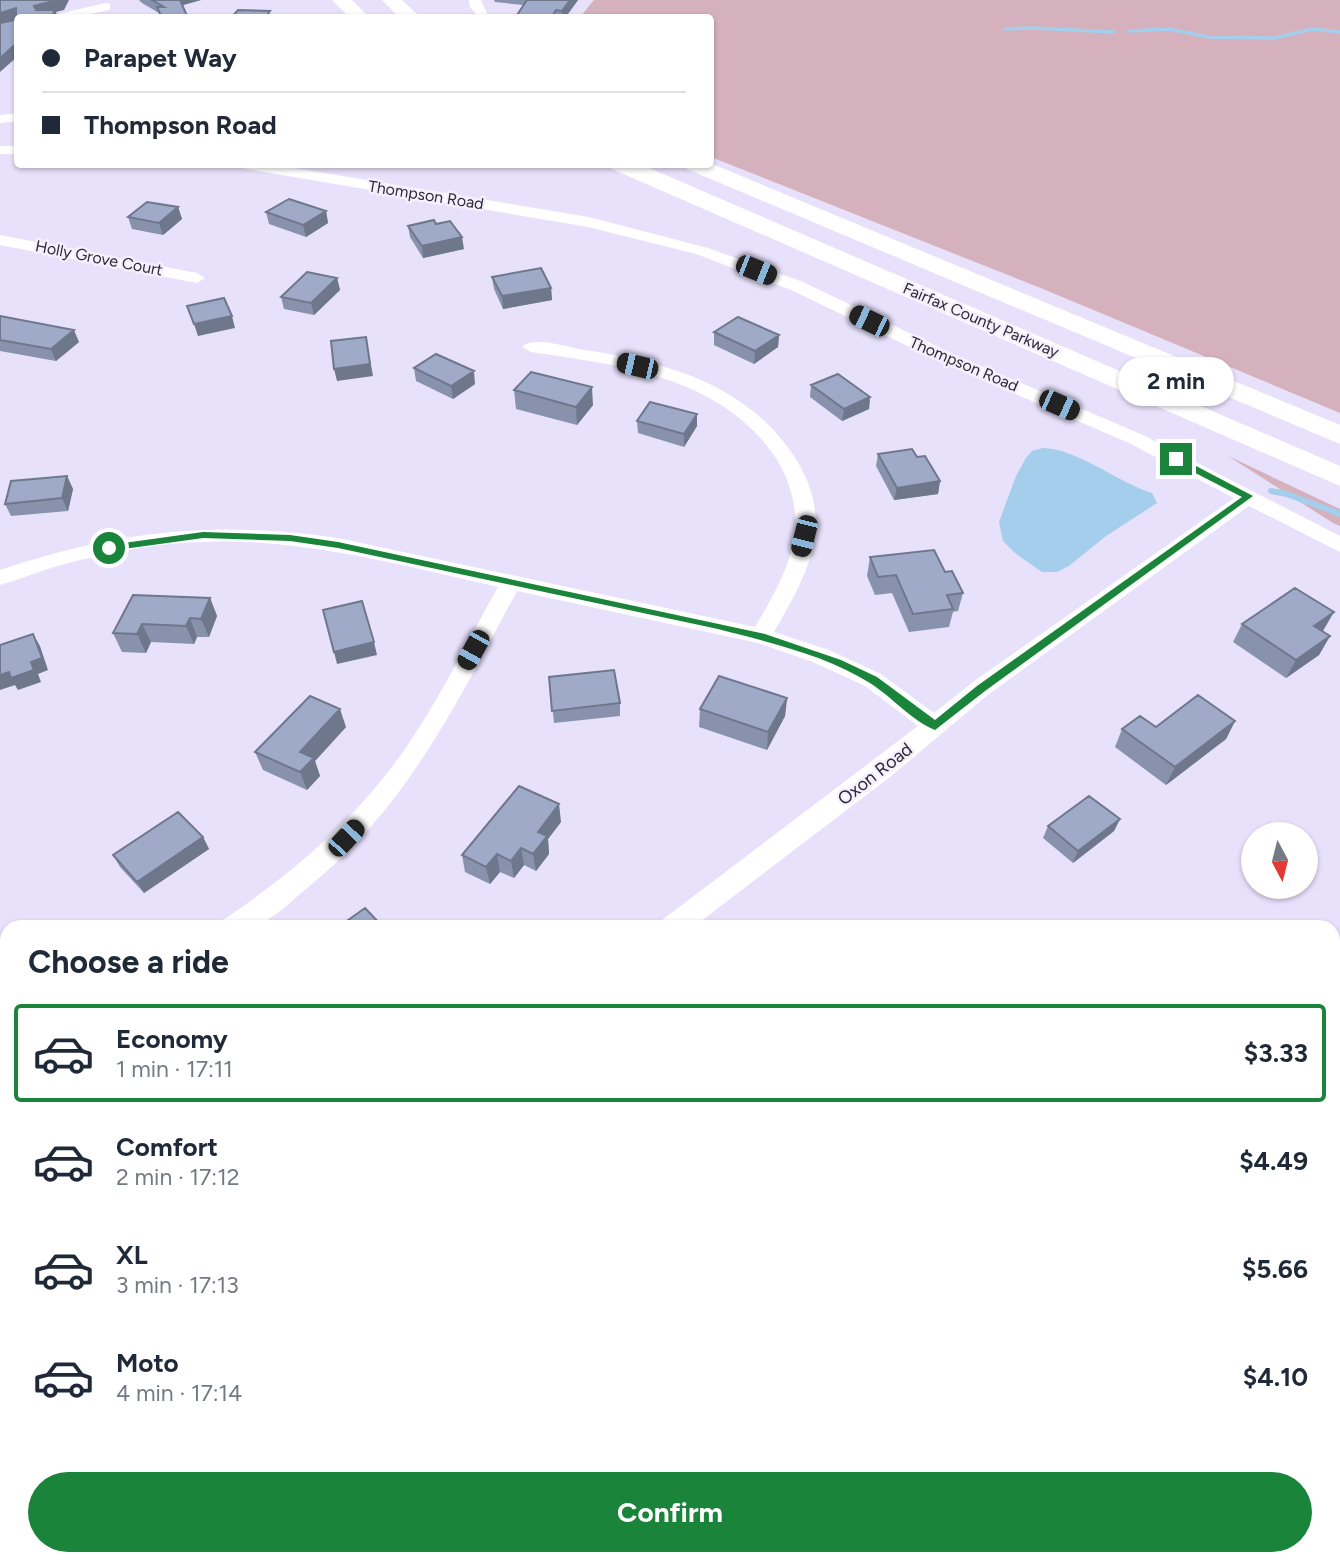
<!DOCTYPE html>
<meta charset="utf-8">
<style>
body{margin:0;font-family:Figtree,sans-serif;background:#f6f6f7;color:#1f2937;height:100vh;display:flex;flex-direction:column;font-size:26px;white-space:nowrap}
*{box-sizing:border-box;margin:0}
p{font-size:23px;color:#747a83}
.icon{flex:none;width:38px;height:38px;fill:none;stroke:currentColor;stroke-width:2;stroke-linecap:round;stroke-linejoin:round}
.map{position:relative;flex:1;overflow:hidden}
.drawer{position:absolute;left:0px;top:920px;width:1340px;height:646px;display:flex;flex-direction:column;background:#fff;border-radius:21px 21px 0 0;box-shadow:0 2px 5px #0004}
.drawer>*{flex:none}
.hud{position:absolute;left:14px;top:14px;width:700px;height:154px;border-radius:7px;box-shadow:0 2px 5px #0004;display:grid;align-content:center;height:154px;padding:0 28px;background:#fff}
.needle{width:46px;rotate:173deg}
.controls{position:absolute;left:1241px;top:822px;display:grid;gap:14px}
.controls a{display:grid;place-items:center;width:77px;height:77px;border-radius:50%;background:#fff;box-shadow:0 2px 5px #0004;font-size:35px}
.end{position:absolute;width:32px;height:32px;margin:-16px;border:9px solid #19843a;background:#fff;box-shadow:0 0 0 4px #fff}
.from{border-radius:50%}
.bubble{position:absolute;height:49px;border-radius:24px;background:#fff;box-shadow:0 2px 5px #0004;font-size:23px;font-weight:700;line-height:49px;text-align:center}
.car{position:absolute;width:21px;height:42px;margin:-21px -10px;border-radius:9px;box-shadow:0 0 5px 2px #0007;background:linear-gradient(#222 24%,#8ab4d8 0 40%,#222 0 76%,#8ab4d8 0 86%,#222 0)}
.hud b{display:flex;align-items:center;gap:24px;height:66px;font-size:26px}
.hud b+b{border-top:2px solid #e0e1e3}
.hud i{width:18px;height:18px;background:#1f2937}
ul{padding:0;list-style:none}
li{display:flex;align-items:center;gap:21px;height:98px;margin:0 14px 10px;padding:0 14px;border:4px solid transparent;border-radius:7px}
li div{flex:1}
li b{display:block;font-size:26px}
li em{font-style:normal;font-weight:700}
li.current{border-color:#19843a}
li>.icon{width:63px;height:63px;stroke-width:1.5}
h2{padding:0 28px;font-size:32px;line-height:84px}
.action{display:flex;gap:14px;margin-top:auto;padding:14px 28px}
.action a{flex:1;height:80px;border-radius:42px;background:#19843a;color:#fff;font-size:28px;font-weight:700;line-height:80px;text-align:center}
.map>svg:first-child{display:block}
.green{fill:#d4b1bc}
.water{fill:#a4ceeb}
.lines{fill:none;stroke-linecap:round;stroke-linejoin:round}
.stream-far1{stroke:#a4ceeb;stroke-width:3.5}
.stream{stroke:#a4ceeb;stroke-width:6}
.minor{fill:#fff;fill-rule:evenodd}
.highway{fill:#fff;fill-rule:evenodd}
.wall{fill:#8892ac}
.shaded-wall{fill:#6f778c}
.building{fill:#9eaac8;stroke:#6f778c;stroke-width:2}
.route{fill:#19843a}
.labels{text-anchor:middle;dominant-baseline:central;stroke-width:5;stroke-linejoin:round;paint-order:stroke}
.far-street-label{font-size:16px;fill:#2d2a36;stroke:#f4f0fe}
.street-label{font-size:18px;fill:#2d2a36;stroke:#f4f0fe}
</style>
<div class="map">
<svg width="1340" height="1566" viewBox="0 0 1340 1566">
<rect width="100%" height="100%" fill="#e8e1fb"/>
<path class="green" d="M594,0H1340V413L1043,289L711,157L710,18L580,17Z
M1228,456L1340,509V526L1333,523Z"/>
<path class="water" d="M1043,448C1078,449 1117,482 1152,493L1157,503L1106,536L1069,566L1057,572H1042L1015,553L1003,541L999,522L1016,476L1026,458L1032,451Z"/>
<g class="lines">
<path class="stream-far1" d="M1005,29L1033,28L1114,32
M1128,31L1169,29L1208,37L1275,38L1312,29L1340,32"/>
<path class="stream" d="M1271,491L1287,494L1340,514"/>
<path class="minor" d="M469,0H481L489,18H479L470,7Z
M106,3L110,4V10L69,18H40Z
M18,113V121L0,123V115Z
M0,146H18V154H0Z
M234,164H270L589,217L708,248L803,282L953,354L1143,435L1340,536V552L1249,506L989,694L890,777L692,928H658L662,920L918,726L865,686L813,662L758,643L517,591C457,702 408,807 307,888C292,901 274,918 256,926C246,931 229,928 219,928L223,920C296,871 362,814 411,740C444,691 469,638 498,587C401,565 303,538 203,542C156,543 106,553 61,565C40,571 21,579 0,585V570C118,531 214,520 338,538L755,627C772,598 790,568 795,534C798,507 789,476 773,454C718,376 619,365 531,352L522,347C532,336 565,346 579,349C659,361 739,380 789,449C807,473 819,504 815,534C811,570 791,602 774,632L829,650L881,674L934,713L973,682L1234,498L1129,443L941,362L791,290L696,254L588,227L241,168Z
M0,235L197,273L205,278L197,283L0,245Z
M7,1025V1051L0,1052V1026Z
M7,1397V1433L0,1436V1400Z"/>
<path class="highway" d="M332,0H352L370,18H350Z
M382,0H402L421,18H400Z
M710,163L1340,425V444L687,169L684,164Z
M609,164H640L1340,466V486L612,169Z"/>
</g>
<path class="wall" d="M139,0H201L182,5L188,18H160L159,13L142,3Z
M494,0H578L565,18H515L523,5L495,2Z
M178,207L182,219L163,235L132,229L128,217Z
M326,211L328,223L306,237L269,224L266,212Z
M436,224L464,249L423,258L410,237L408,226Z
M492,277L551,288L552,300L503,309L494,289Z
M337,278L340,290L314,315L284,309L281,297Z
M0,316L79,342L56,361L0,351Z
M714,332L779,335L778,347L754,364L714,345Z
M414,368L475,384L453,399L416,381Z
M811,385L870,397L869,409L842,421L810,397Z
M514,390L593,405L577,425L516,409Z
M697,414V426L684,447L638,433L637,421Z
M878,454L917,457L940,481L938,494L894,500L876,466Z
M67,476L73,489L68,511L11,516L5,504Z
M870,557L945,572L963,593L958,611L953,612L949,627L909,632L892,593L875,595L867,576Z
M210,598L217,616L209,637H197L194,644L151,642L146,653L122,652L113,633Z
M1242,624L1323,631L1322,632L1330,636L1319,655L1286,678L1233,642Z
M549,677L620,703V716L554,723Z
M787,698L785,716L767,750L699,727L700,709Z
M1235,721L1226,739L1166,785L1115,747L1122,729Z
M346,727L315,761L320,776L307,790L263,770L255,752Z
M1120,819L1114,831L1073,863L1043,838L1048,826Z
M561,822L548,839L549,854L536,871L524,865L514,878L500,872L490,884L465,872L462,855Z
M203,837L209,849L144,893L120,867L113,855Z"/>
<path class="shaded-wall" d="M58,0H69L64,10L56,12L58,18L38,16L34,6Z
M179,0H201L180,6Z
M570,0H578L565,18H562V11Z
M16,8L18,20L0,24V13Z
M18,42V56L0,72V58Z
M178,207L182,219L163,235L159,223Z
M326,211L328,223L306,237L303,225Z
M462,237L464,249L423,258L422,246Z
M337,278L340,290L314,315L311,303Z
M551,288L552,300L503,309L502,296Z
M232,316L235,328L198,336L194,324Z
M74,330L79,342L56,361L51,349Z
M779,335L778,347L754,364L755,351Z
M366,337L373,376L337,381L334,369Z
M474,371L475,384L453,399L451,386Z
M592,387L593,405L577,425L576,407Z
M870,397L869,409L842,421L844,409Z
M697,414V426L684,447V434Z
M67,476L73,489L68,511L62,498Z
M940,481L938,494L894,500L897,488Z
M210,598L217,616L209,637L201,619Z
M1334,612L1323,631L1304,645L1314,626Z
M190,618L197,637L194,644L186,626Z
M142,624L151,642L146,653L137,634Z
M33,634L40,646L48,670L38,674L41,682L18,690L15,685L0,690V675L31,662Z
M1330,636L1319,655L1286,678L1296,660Z
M374,642L377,655L337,664L334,652Z
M787,698L785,716L767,750L768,732Z
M340,709L346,727L315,761L320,776L307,790L300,772V752Z
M1235,721L1226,739L1166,785L1175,767Z
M559,804L561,822L548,839L549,854L536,871L533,854L538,832Z
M1120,819L1114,831L1073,863L1078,851Z
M203,837L209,849L144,893L137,882Z
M521,848L524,865L514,878L511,861Z
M497,854L500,872L490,884L486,867Z"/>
<path class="building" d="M0,0H58L34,6L36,10H55L51,18H18V42L0,58V23L16,20V8L0,13Z
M152,0H180L188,18H162L157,7H164Z
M527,0H570L562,11L556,10L551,18H515Z
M238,10L270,11L265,18H231Z
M289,199L326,211L303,225L266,212Z
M147,202L178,207L159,223L128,217Z
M434,220L436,224L450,221L462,237L422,246L408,226Z
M541,268L551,288L502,296L492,277Z
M307,272L337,278L311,303L281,297Z
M224,298L232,316L194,324L187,306Z
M0,316L74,330L51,349L0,340Z
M738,317L779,335L755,351L714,332Z
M366,337L370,364L334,369L331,341Z
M436,354L474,371L451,386L414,368Z
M531,372L592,387L576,407L514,390Z
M838,374L870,397L844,409L811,385Z
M650,402L697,414L684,434L637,421Z
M912,449L917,457L925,456L940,481L897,488L878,454Z
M67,476L62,498L5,504L11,481Z
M934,550L945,572L952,571L963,593L947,595L953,609L913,614L896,575L878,577L870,557Z
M1295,588L1334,612L1314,626L1330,636L1296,660L1242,624Z
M133,595L210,598L201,619L190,618L186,626L142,624L137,634L113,633Z
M362,601L374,642L334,652L323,610Z
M33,634L42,658L31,662L34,670L11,678L9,672L0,675V645Z
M614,670L620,703L552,711L549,677Z
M719,676L787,698L768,732L700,709Z
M1198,695L1235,721L1175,767L1122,729L1140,716L1156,727Z
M310,696L340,709L300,752L314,758L300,772L255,752Z
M519,786L559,804L538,832L547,836L533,854L521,848L511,861L497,854L486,867L462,855Z
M1089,796L1120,819L1078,851L1048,826Z
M178,812L203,837L137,882L113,855Z
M365,908L384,928H337Z"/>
<path class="route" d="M1172,457H1179L1253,496L985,691L935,730C911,720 892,697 870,683C826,655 768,642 718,629L338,548L290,541L203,538L109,551L104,548L109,545L203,532L290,535L338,542L765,634L841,660L877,677L935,720L977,686L1242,497L1172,461Z"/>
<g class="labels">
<g class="far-street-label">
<text transform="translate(426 195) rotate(9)">Thompson Road</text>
<text transform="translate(99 258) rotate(11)">Holly Grove Court</text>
<text transform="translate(981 320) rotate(23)">Fairfax County Parkway</text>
<text transform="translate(964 364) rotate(23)">Thompson Road</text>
</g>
<g class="street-label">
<text transform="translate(875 774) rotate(-38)">Oxon Road</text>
</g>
</g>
</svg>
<div class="controls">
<a><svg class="needle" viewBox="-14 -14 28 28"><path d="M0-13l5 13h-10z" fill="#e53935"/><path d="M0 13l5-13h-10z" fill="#747a83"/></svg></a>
</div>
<i class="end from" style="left:109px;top:548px"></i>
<i class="end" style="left:1176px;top:459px"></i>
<div class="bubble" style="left:1118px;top:357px;width:116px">2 min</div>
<i class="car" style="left:756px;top:270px;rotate:112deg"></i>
<i class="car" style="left:869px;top:321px;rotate:296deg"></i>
<i class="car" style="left:637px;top:366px;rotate:283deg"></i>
<i class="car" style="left:1059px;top:405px;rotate:114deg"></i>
<i class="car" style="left:804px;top:536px;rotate:194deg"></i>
<i class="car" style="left:473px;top:650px;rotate:209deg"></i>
<i class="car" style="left:346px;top:838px;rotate:43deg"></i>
<div class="hud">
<b><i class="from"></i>Parapet Way</b>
<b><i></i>Thompson Road</b>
</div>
<section class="drawer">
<h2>Choose a ride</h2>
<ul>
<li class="current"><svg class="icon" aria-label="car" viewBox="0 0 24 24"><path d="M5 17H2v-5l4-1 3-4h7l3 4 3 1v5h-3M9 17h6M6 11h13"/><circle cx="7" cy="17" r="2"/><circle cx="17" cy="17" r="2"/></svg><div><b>Economy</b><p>1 min · 17:11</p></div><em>$3.33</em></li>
<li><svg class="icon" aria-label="car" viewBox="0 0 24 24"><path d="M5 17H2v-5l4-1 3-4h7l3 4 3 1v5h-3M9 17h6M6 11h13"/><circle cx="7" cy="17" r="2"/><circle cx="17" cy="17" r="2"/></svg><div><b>Comfort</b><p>2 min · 17:12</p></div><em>$4.49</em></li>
<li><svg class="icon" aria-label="car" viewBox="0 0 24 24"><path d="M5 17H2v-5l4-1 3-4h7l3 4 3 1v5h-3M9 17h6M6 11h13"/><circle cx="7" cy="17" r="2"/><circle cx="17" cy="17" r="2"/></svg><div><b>XL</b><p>3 min · 17:13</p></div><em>$5.66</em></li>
<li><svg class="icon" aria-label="car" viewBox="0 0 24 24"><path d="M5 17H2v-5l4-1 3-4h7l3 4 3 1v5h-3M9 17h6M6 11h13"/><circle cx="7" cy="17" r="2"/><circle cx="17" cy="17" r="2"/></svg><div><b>Moto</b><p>4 min · 17:14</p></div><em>$4.10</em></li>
</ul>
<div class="action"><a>Confirm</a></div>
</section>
</div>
